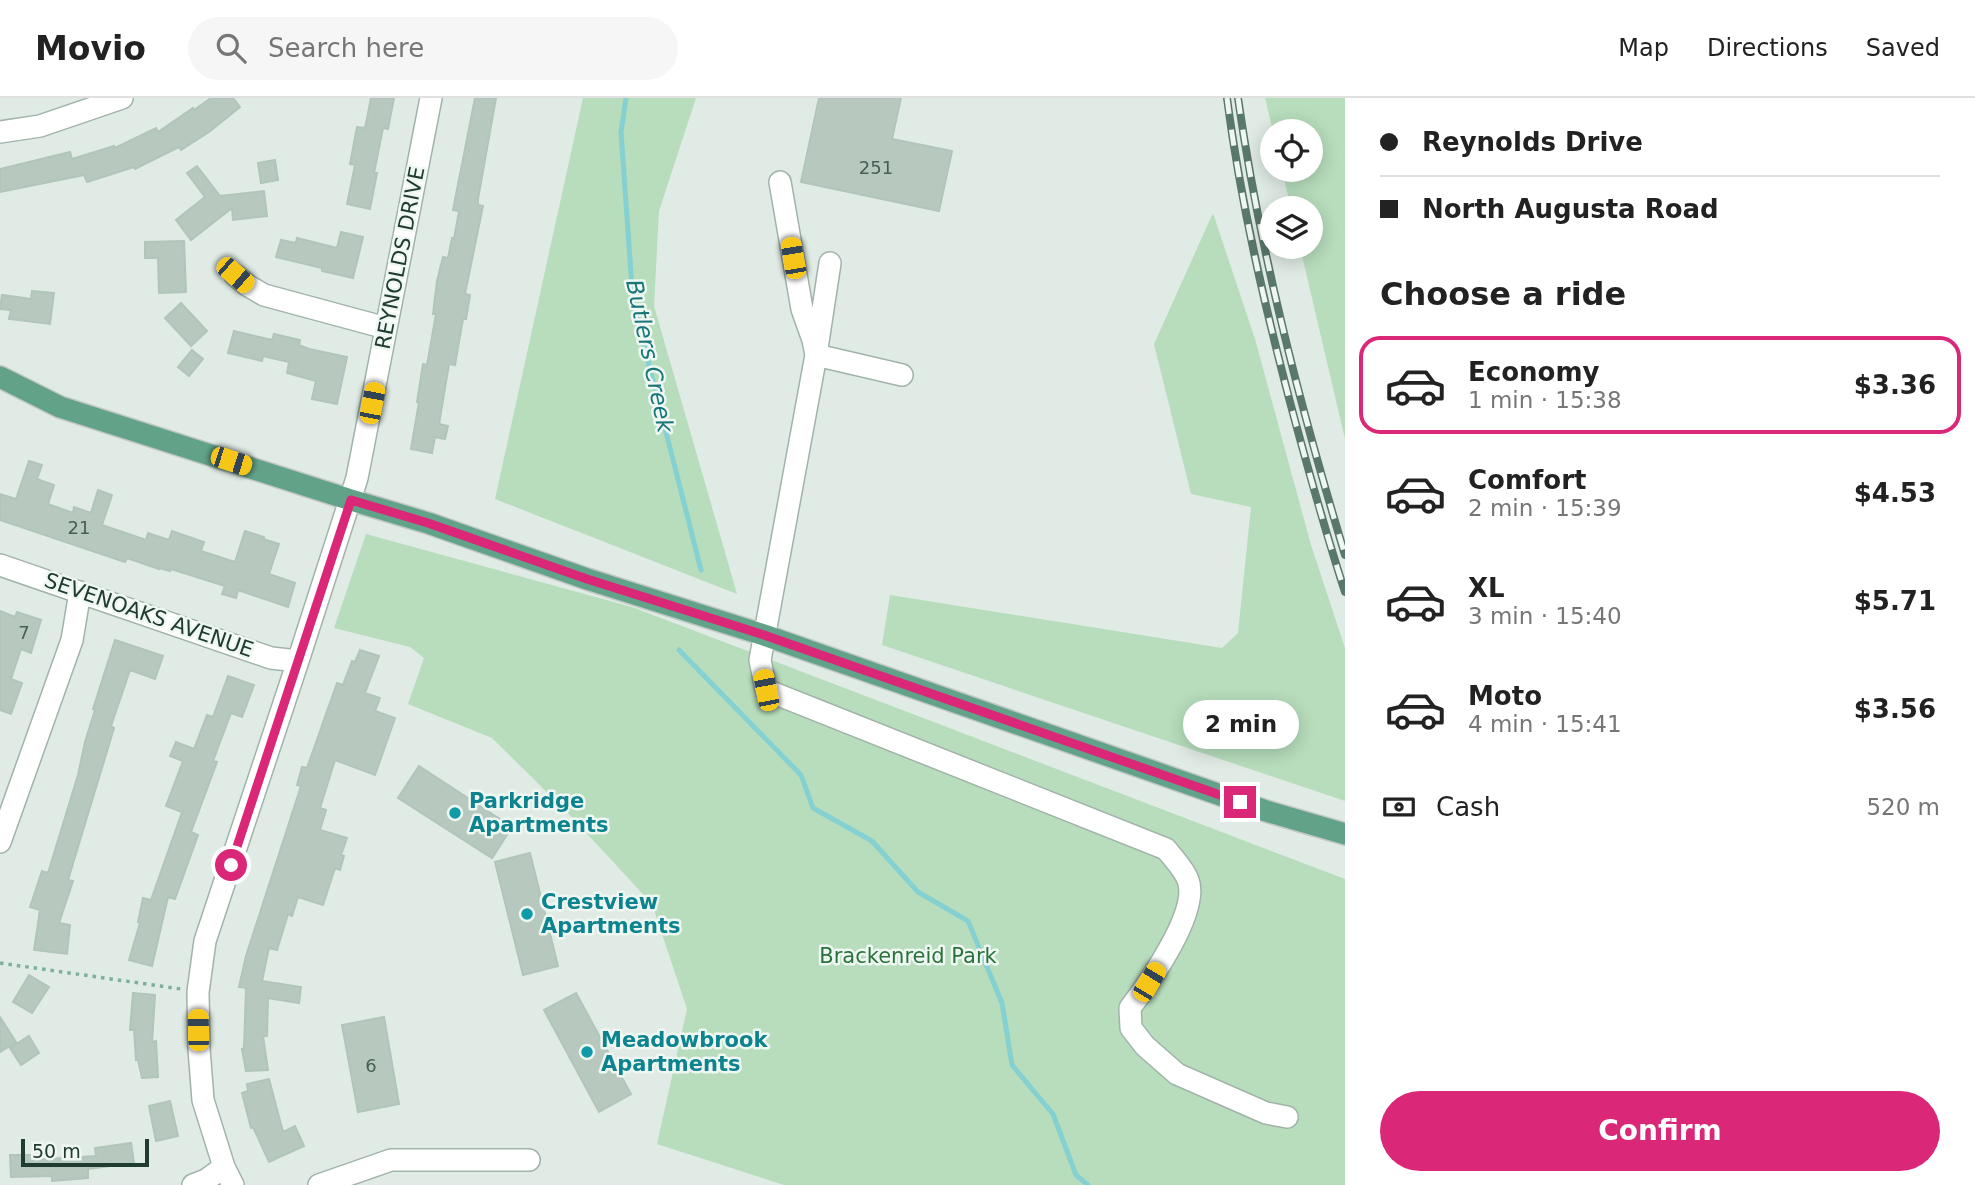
<!DOCTYPE html>
<meta charset="utf-8">
<style>
body{margin:0;font-family:"DejaVu Sans",sans-serif;background:#f6f6f6;color:#222;height:100vh;display:flex;flex-direction:column;font-size:26px;white-space:nowrap}
*{box-sizing:border-box;margin:0}
p{font-size:23px;color:#767676}
.icon{flex:none;width:38px;height:38px;fill:none;stroke:currentColor;stroke-width:2;stroke-linecap:round;stroke-linejoin:round}
.map{position:relative;flex:1;overflow:hidden}
.sheet{display:flex;flex-direction:column;background:#fff;width:630px}
.sheet>*{flex:none}
.guide{display:grid;align-content:center;height:154px;padding:0 35px;background:#fff}
.tools{position:absolute;left:1260px;top:21px;display:grid;gap:14px}
.tools a{display:grid;place-items:center;width:63px;height:63px;border-radius:50%;background:#fff;box-shadow:0 4px 18px #0003;font-size:35px}
.scale{position:absolute;left:21px;bottom:18px;width:128px;box-sizing:border-box;padding-left:7px;border:4px solid #203b30;border-top:0;font-size:19px;line-height:24px;white-space:nowrap;color:#203b30;-webkit-text-stroke:5px #eff7f2;paint-order:stroke}
.end{position:absolute;width:32px;height:32px;margin:-16px;border:9px solid #db2777;background:#fff;box-shadow:0 0 0 4px #fff}
.from{border-radius:50%}
.bubble{position:absolute;height:49px;border-radius:24px;background:#fff;box-shadow:0 4px 18px #0003;font-size:23px;font-weight:600;line-height:49px;text-align:center}
.car{position:absolute;width:21px;height:42px;margin:-21px -10px;border-radius:9px;box-shadow:0 0 5px 2px #0007;background:linear-gradient(#f5c518 24%,#345 0 40%,#f5c518 0 76%,#345 0 86%,#f5c518 0)}
.guide b{display:flex;align-items:center;gap:24px;height:66px;font-size:26px}
.guide b+b{border-top:2px solid #e0e0e0}
.guide i{width:18px;height:18px;background:#222}
ul{padding:0;list-style:none}
li{display:flex;align-items:center;gap:21px;height:98px;margin:0 14px 10px;padding:0 21px;border:4px solid transparent;border-radius:21px}
li div{flex:1}
li b{display:block;font-size:26px}
li em{font-style:normal;font-weight:600}
li.on{border-color:#db2777}
li>.icon{width:63px;height:63px;stroke-width:1.5}
h2{padding:0 35px;font-size:32px;line-height:84px}
.pay{display:flex;align-items:center;gap:18px;height:77px;padding:0 35px;font-size:26px}
.pay p{margin-inline-start:auto}
.primary-button{display:flex;gap:14px;margin-top:auto;padding:14px 35px}
.primary-button a{flex:1;height:80px;border-radius:42px;background:#db2777;color:#fff;font-size:28px;font-weight:600;line-height:80px;text-align:center}
header{display:flex;align-items:center;gap:42px;box-sizing:border-box;height:98px;padding:0 35px;background:#fff;border-bottom:2px solid #e0e0e0}
header strong{font-size:33px}
nav{display:flex;gap:38px;margin-inline-start:auto;font-size:24px}
.search{width:490px;height:63px;background:#f6f6f6;display:flex;align-items:center;gap:18px;box-sizing:border-box;padding:0 24px;border-radius:38px;color:#767676;font-size:26px}
main{display:flex;flex:1;min-height:0}
.map>svg:first-child{display:block}
.green{fill:#b7ddbc}
.lines{fill:none;stroke-linecap:round;stroke-linejoin:round}
.stream{stroke:#85d1d2;stroke-width:5}
.building{fill:#b7c9bf;stroke:#b1c5ba;stroke-width:2}
.minor-casing{stroke:#a2b3aa;stroke-width:24}
.major-casing{stroke:#c1c8c5;stroke-width:24}
.path{stroke:#7eb099;stroke-width:3.5;stroke-dasharray:3.5 5;stroke-linecap:butt}
.minor{stroke:#fff;stroke-width:21}
.major{stroke:#62a288;stroke-width:21}
.rail-casing{stroke:#5a776b;stroke-width:8}
.rail{stroke:#eff7f2;stroke-width:5;stroke-dasharray:16;stroke-linecap:butt}
.route{stroke:#db2777;stroke-width:9}
.culture-dot{fill:#0f9aa8;stroke:#eff7f2;stroke-width:2.5}
.labels{text-anchor:middle;dominant-baseline:central;stroke-width:5;stroke-linejoin:round;paint-order:stroke}
.number-label{font-size:18px;fill:#465e54}
.street-label{font-size:21px;fill:#203b30;stroke:#eff7f2}
.culture-label{font-size:21px;font-weight:bold;fill:#0d838f;stroke:#eff7f2;text-anchor:start}
.park-label{font-size:21px;fill:#29733b;stroke:#eff7f2}
.water-label{font-size:23px;font-style:italic;fill:#187679;stroke:#eff7f2}
</style>
<header>
<strong>Movio</strong>
<div class="search"><svg class="icon" aria-label="search" viewBox="0 0 24 24"><circle cx="10" cy="10" r="6"/><path d="M15 15l6 6"/></svg>Search here</div>
<nav><a>Map</a><a>Directions</a><a>Saved</a></nav>
</header>
<main>
<div class="map">
<svg width="1345" height="1087" viewBox="0 0 1345 1087">
<rect width="100%" height="100%" fill="#dfebe4"/>
<path class="green" d="M583,0H696L659,113L654,208L737,496L495,401Z
M1265,0H1345V341L1300,149H1311V110H1291L1282,72H1311V33H1273Z
M1213,115L1255,241L1311,447L1345,550V703L882,547L890,497L1222,550L1238,535L1251,409L1191,396L1154,246Z
M366,436L632,509L1345,781V1087H784L657,1046L687,911L652,806L568,715L492,640L408,606L424,560L410,549L334,530Z"/>
<g class="lines">
<path class="stream" d="M626,0L621,34L633,204L701,472
M679,552L801,677L813,710L872,743L918,794L968,823L1002,905L1012,967L1053,1016L1076,1077L1088,1087"/>
</g>
<path class="building" d="M211,0H233L240,9L209,34L181,52L179,49L135,71L134,69L87,84L84,77L0,94V71L70,54L72,61L114,48L115,50L156,30L158,34L193,10L194,12Z
M371,0H394L388,31L383,30L374,75H377L370,111L347,106L355,67L350,66L357,29L365,30Z
M475,0H496L478,101V107L483,108L465,196L470,197L466,221H463L455,267L449,266L439,326L448,328L445,341L435,339L432,355L411,351L419,304H417L423,266L427,267L436,216H433L437,183L443,159L448,160L452,140L454,141L459,113L453,112Z
M819,0H901L892,41L952,53L939,113L801,84Z
M275,62L278,82L261,85L258,65Z
M197,68L220,98L264,93L267,118L233,122L232,110L191,142L176,122L205,99L187,75Z
M341,134L363,139L353,180L322,173V170L276,159L281,142L296,145L297,140L337,150Z
M184,143L186,194L159,195L158,160H145V144Z
M32,193L54,195L50,226L9,221L11,212L0,211L2,197L31,201Z
M181,205L207,233L191,248L165,220Z
M234,233L272,242L274,236L300,242L299,247L309,251L347,259L337,306L312,301L316,283L287,275L289,264L263,258L262,263L228,255Z
M192,252L203,261L189,278L178,269Z
M29,363L42,367L37,381L54,387L48,406L73,415L74,409L91,415L98,392L112,397L102,427L146,442L148,435L169,442L172,433L204,444L201,453L235,464L245,433L264,439L263,441L279,446L269,476L295,485L288,509L238,492L236,500L222,496L225,488L171,471L170,473L159,470V471L127,460L125,464L0,422V396L16,401Z
M0,513L15,519L17,514L41,522L31,555L21,551L11,581L22,585L11,616L0,612Z
M115,542L163,558L155,581L130,572L111,628L114,630L68,782L73,783L59,825L70,827L67,856L34,852L40,812L30,809L42,773L48,775L78,677L85,644L95,612L93,611Z
M360,552L379,558L365,595L380,600L375,613L395,620L375,677L335,662L320,710L326,712L320,732L347,740L341,757L344,758L340,772L335,770L323,807L298,799L292,818L288,816L277,852L269,850L262,883L301,889L299,905L268,900L267,938H263L268,972L246,973L242,951L244,950L246,890L239,889L246,858L301,688L297,687L302,669L307,670L337,585L343,587L352,563L355,564Z
M228,578L254,587L242,619L231,615L213,663L217,664L191,734L198,737L175,801L168,799L152,868L129,862L140,825L138,824L143,800L151,802L182,714L166,708L183,663L170,658L176,644L194,651L207,617L213,619Z
M419,668L512,729L492,760L398,700Z
M530,755L558,868L523,877L495,764Z
M29,877L49,889L32,915L13,904Z
M133,895L155,897L152,944L156,943L158,979L142,980L138,962H136L134,932H130Z
M576,895L631,996L599,1014L544,912Z
M0,919L16,944L0,954Z
M384,919L399,1006L358,1014L342,927Z
M29,938L39,955L21,967L10,950Z
M269,981L283,1034L295,1028L304,1048L269,1064L253,1029L251,1030L242,995L248,993L247,986Z
M170,1003L178,1038L156,1043L149,1008Z
M131,1045L134,1065L88,1071V1080L52,1083V1078L11,1079L10,1057H33V1062L96,1058L95,1050Z"/>
<g class="lines">
<g class="minor-casing">
<path id="minor" d="M0,34L40,28L122,0
M780,84L802,211L813,242L816,257L902,277
M830,165L816,257L760,562L766,592L1166,751C1173,760 1184,771 1188,782C1200,813 1149,885 1130,910L1131,930L1145,948L1177,976L1266,1015L1287,1019
M235,177L247,187L264,197L386,230
M0,467L271,560L298,563
M0,744L72,542L80,494
M193,1087L206,1082L224,1069
M233,1087L224,1069L203,1002L199,951L198,894L205,843L298,563L357,380L431,0
M319,1087L391,1062H529"/>
</g>
<g class="major-casing">
<path id="major" d="M0,279L60,309L351,402L428,425L587,481L764,537L1266,713L1345,736"/>
</g>
<path class="path" d="M0,865L181,891"/>
<use href="#minor" class="minor"/>
<use href="#major" class="major"/>
<g class="rail-casing">
<path id="rail" d="M1227,0C1241,108 1266,214 1294,319C1310,378 1326,436 1345,494
M1238,0C1260,155 1300,307 1345,457"/>
</g>
<use href="#rail" class="rail"/>
</g>
<g class="lines">
<path class="route" d="M231,767L351,402L428,425L587,481L764,537L1240,704"/>
</g>
<g class="culture-dot">
<circle cx="455" cy="715" r="7"/>
<circle cx="527" cy="816" r="7"/>
<circle cx="587" cy="954" r="7"/>
</g>
<g class="labels">
<g class="number-label">
<text x="876" y="69">251</text>
<text x="79" y="429">21</text>
<text x="24" y="534">7</text>
<text x="371" y="967">6</text>
</g>
<g class="street-label">
<text transform="translate(400 160) rotate(-79)">REYNOLDS DRIVE</text>
<text transform="translate(149 517) rotate(19)">SEVENOAKS AVENUE</text>
</g>
<g class="culture-label">
<text x="469" y="703">Parkridge<tspan x="469" dy="24">Apartments</tspan></text>
<text x="541" y="804">Crestview<tspan x="541" dy="24">Apartments</tspan></text>
<text x="601" y="942">Meadowbrook<tspan x="601" dy="24">Apartments</tspan></text>
</g>
<g class="park-label">
<text x="908" y="858">Brackenreid Park</text>
</g>
<g class="water-label">
<text transform="translate(650 258) rotate(78)">Butlers Creek</text>
</g>
</g>
</svg>
<div class="tools">
<a><svg class="icon" aria-label="locate" viewBox="0 0 24 24"><circle cx="12" cy="12" r="6"/><path d="M12 2v4M12 18v4M2 12h4M18 12h4"/></svg></a>
<a><svg class="icon" aria-label="layers" viewBox="0 0 24 24"><path d="M12 4l9 5-9 5-9-5zM3 14l9 5 9-5"/></svg></a>
</div>
<div class="scale">50 m</div>
<i class="end from" style="left:231px;top:767px"></i>
<i class="end" style="left:1240px;top:704px"></i>
<div class="bubble" style="left:1183px;top:602px;width:116px">2 min</div>
<i class="car" style="left:793px;top:160px;rotate:350deg"></i>
<i class="car" style="left:235px;top:177px;rotate:131deg"></i>
<i class="car" style="left:372px;top:305px;rotate:11deg"></i>
<i class="car" style="left:231px;top:363px;rotate:108deg"></i>
<i class="car" style="left:766px;top:592px;rotate:349deg"></i>
<i class="car" style="left:1149px;top:884px;rotate:31deg"></i>
<i class="car" style="left:198px;top:932px;rotate:359deg"></i>
</div>
<section class="sheet">
<div class="guide">
<b><i class="from"></i>Reynolds Drive</b>
<b><i></i>North Augusta Road</b>
</div>
<h2>Choose a ride</h2>
<ul>
<li class="on"><svg class="icon" aria-label="car" viewBox="0 0 24 24"><path d="M5 17H2v-5l4-1 3-4h7l3 4 3 1v5h-3M9 17h6M6 11h13"/><circle cx="7" cy="17" r="2"/><circle cx="17" cy="17" r="2"/></svg><div><b>Economy</b><p>1 min · 15:38</p></div><em>$3.36</em></li>
<li><svg class="icon" aria-label="car" viewBox="0 0 24 24"><path d="M5 17H2v-5l4-1 3-4h7l3 4 3 1v5h-3M9 17h6M6 11h13"/><circle cx="7" cy="17" r="2"/><circle cx="17" cy="17" r="2"/></svg><div><b>Comfort</b><p>2 min · 15:39</p></div><em>$4.53</em></li>
<li><svg class="icon" aria-label="car" viewBox="0 0 24 24"><path d="M5 17H2v-5l4-1 3-4h7l3 4 3 1v5h-3M9 17h6M6 11h13"/><circle cx="7" cy="17" r="2"/><circle cx="17" cy="17" r="2"/></svg><div><b>XL</b><p>3 min · 15:40</p></div><em>$5.71</em></li>
<li><svg class="icon" aria-label="car" viewBox="0 0 24 24"><path d="M5 17H2v-5l4-1 3-4h7l3 4 3 1v5h-3M9 17h6M6 11h13"/><circle cx="7" cy="17" r="2"/><circle cx="17" cy="17" r="2"/></svg><div><b>Moto</b><p>4 min · 15:41</p></div><em>$3.56</em></li>
</ul>
<div class="pay"><svg class="icon" aria-label="cash" viewBox="0 0 24 24"><path d="M3 7h18v10H3z"/><circle cx="12" cy="12" r="2"/></svg>Cash<p>520 m</p></div>
<div class="primary-button"><a>Confirm</a></div>
</section>
</main>
